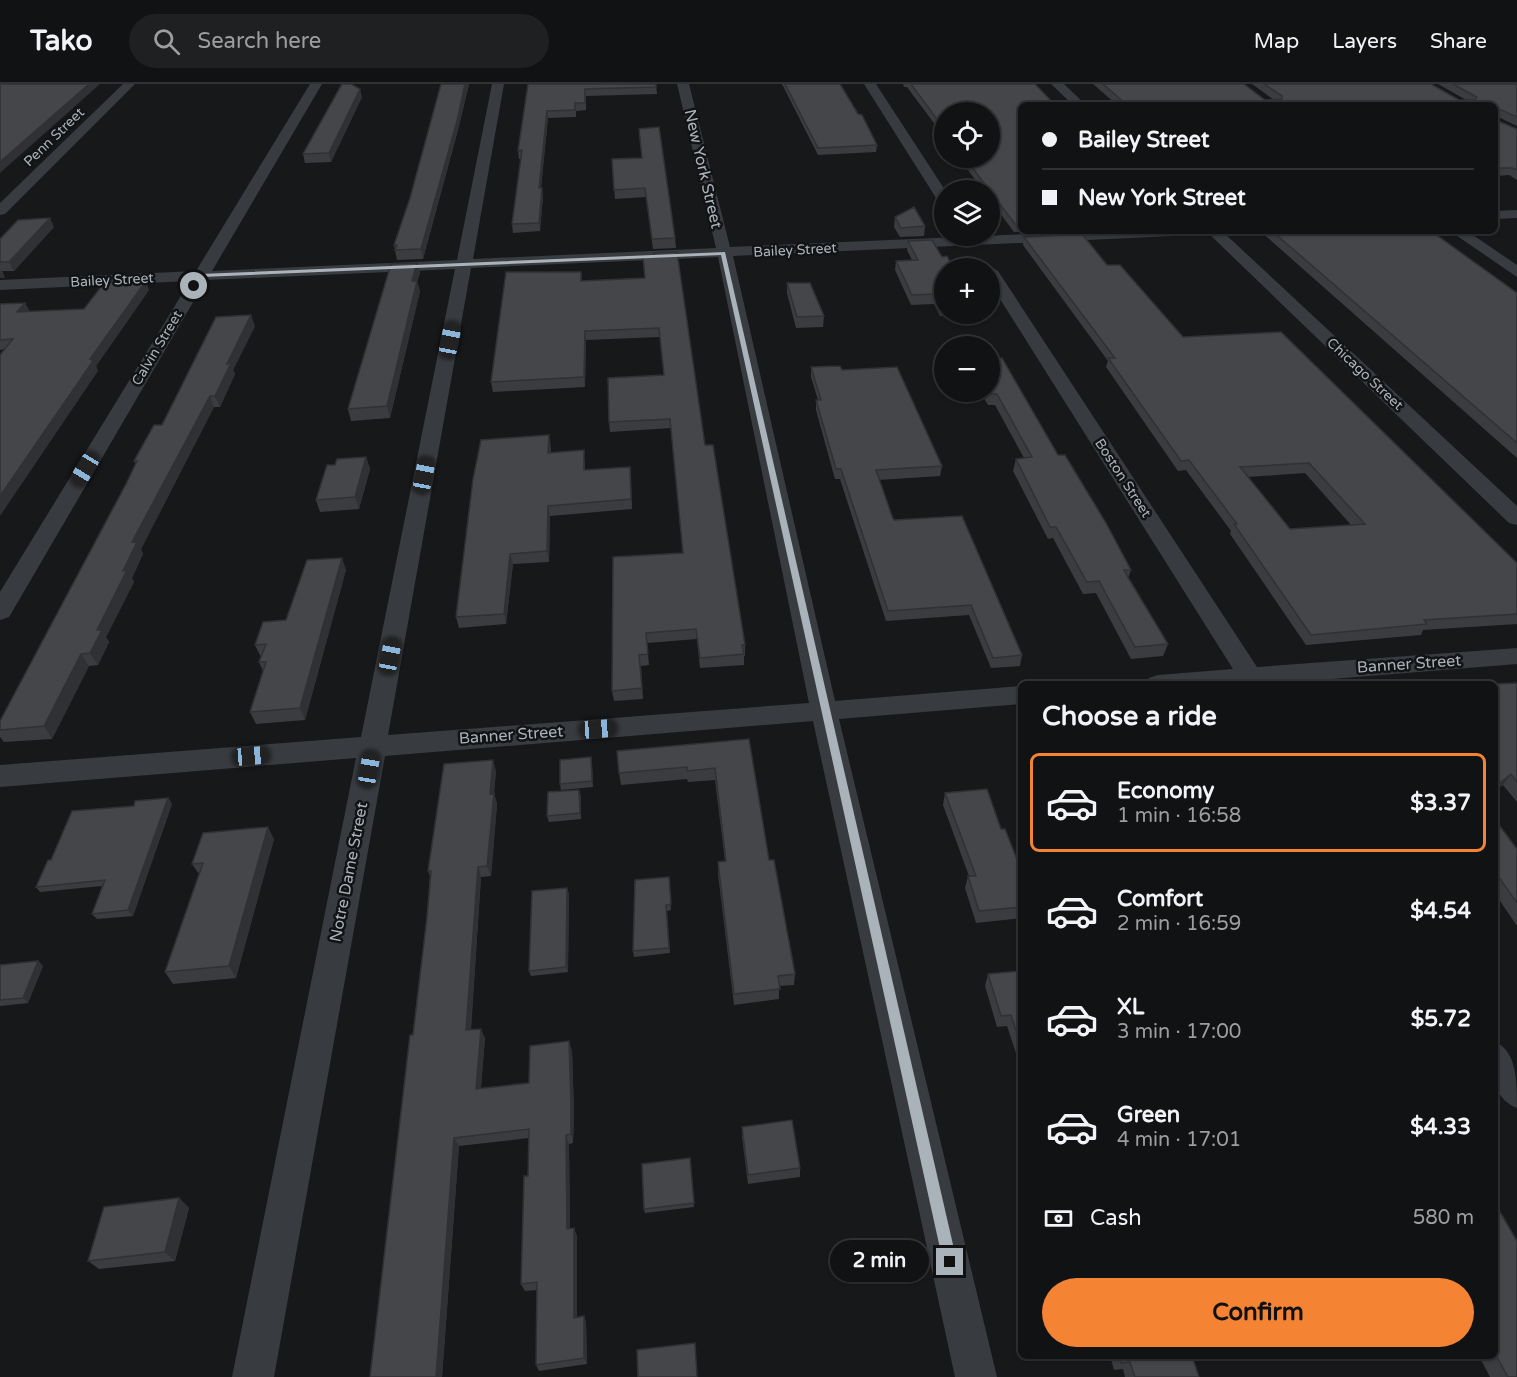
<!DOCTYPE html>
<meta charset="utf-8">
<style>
body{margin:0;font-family:"Varela Round",sans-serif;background:#1e2022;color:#f1f3f6;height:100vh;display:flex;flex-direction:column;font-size:22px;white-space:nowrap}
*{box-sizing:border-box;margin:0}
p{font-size:20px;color:#9c9ea0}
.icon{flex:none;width:33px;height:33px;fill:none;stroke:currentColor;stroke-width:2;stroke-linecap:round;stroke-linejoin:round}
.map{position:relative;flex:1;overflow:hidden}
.side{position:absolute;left:1018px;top:597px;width:480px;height:678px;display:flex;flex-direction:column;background:#111214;border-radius:9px;box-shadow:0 2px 4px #0004,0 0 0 2px #303234}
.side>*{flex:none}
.top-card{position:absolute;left:1018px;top:18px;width:480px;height:132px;border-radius:9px;box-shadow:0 2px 4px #0004,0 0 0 2px #303234;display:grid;align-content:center;height:132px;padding:0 24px;background:#111214}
.controls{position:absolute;left:934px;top:18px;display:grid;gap:12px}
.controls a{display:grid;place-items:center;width:66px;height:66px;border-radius:50%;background:#111214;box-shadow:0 2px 4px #0004,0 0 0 2px #303234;font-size:30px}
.end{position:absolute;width:27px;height:27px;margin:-14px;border:8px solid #aab3ba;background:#111;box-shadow:0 0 0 3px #111}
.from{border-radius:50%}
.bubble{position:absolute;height:42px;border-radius:21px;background:#111214;box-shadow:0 2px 4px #0004,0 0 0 2px #303234;font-size:20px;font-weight:700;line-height:42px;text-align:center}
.car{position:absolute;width:18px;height:36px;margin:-18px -9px;border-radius:8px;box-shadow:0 0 4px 2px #0007;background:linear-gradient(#222 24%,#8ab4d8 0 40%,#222 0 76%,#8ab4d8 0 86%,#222 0)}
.top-card b{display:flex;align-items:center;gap:21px;height:57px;font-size:22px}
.top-card b+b{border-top:2px solid #303234}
.top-card i{width:15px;height:15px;background:#f1f3f6}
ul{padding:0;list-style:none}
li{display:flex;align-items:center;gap:18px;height:99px;margin:0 12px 9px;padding:0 12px;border:3px solid transparent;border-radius:9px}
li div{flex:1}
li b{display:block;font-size:22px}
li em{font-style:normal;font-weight:700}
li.selected{border-color:#f58334}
li>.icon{width:54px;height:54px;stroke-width:1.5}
h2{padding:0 24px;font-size:27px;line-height:72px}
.pay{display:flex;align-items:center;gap:15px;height:66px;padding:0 24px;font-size:22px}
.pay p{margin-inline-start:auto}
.action{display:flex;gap:12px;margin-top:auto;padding:12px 24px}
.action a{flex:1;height:69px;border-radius:36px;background:#f58334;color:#111;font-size:24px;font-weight:700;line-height:69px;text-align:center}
header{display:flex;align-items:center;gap:36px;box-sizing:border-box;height:84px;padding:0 30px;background:#111214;border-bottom:2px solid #303234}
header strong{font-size:28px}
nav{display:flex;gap:33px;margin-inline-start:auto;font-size:21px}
.search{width:420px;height:54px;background:#1e2022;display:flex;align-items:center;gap:15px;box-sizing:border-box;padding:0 21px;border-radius:33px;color:#9c9ea0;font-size:22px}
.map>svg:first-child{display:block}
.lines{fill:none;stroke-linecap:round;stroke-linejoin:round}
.street{fill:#383b3f;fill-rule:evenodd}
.wall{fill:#3a3c40;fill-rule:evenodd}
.shaded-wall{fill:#303134}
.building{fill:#44464a;stroke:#303134;stroke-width:1.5;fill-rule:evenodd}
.route{fill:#aab3ba}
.labels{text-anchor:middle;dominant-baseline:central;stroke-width:5;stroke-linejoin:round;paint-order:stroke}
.far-street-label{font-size:14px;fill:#aab3ba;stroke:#121315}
.street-label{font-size:16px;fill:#aab3ba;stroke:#121315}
</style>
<header>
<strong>Tako</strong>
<div class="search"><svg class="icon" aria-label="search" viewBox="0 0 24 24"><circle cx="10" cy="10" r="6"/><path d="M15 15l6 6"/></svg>Search here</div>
<nav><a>Map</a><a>Layers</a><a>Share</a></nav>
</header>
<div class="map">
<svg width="1517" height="1293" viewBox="0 0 1517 1293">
<rect width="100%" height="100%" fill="#17181a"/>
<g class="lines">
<path class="street" d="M123,0H135L5,130L0,131V119Z
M310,0H322L212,187L457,176L492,0H504L473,175L716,164L677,0H689L730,163L1097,147H1202L1195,151L733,172L835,617L1022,602V620L839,635L997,1293H955L813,637L385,672L274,1293H232L356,674L0,703V681L361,653L455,185L206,196L12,528L9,533L0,536V508L190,197L0,206V196L196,187ZM718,173L809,619L388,651L471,184Z
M864,0H876L945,106V121L938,117Z
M1051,0H1064L1086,21H1073Z
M1517,126V134L1496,135V127Z
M1206,147H1222L1517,422V441L1509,439Z
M1450,147H1467L1517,181V193Z
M990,182L998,187L1257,583L1517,564V580L1270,600H1145L1149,594L1158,591L1233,585L990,199V184H984Z
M1496,958C1517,969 1517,997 1517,1024C1489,1013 1493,983 1496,958Z"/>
</g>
<path class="wall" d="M441,0H469L458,46L423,175L397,176L394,161L410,114Z
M528,0H656L657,10L586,12V26L576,27V33L548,34L541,104L543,112L540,147L513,149L512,140L521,75H519L518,67Z
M782,0H840L877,61L876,68L818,71Z
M903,0H1035L1022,21V147H1039L1014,148L990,116V106H983L959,74H990L945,28V54L907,3H904Z
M1093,0H1244L1265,16H1274L1252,0H1431L1459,16H1466L1438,0H1517V42L1498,33V37L1517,45V96L1509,91L1496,92V21H1117Z
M362,13L331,78L305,79L303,70Z
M642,74L675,154L676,164L653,165L646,113L615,115L612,75Z
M895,133L925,142L924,152L900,153L894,143Z
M54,143L14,187H2L5,194H0V155Z
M1260,147H1431L1517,209V374Z
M1024,153L1107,181L1183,253L1517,479V540L1423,546L1421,551L1306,561L1230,450L1231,447L1186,386L1178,387L1106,283L1108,277L1023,161ZM1305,389L1351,441L1290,445L1248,393Z
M908,157L945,184V230H969L940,232L934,220L911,221L895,186L896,177L912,176L907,166Z
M417,179L420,189L417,198L420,207L390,334L351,337L348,325Z
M645,194L705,361L745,561V572H744V581L700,584L697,555L647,559L649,581L641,582L643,615L614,617L612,607L683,469L671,344L610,348L609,338L664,291L660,253L586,256L585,303L493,308L491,298L582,197Z
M787,199L824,232L823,243L796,244L787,209Z
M149,206L96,282L98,287L5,265L0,266V220L25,219L30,228L84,225Z
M255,242L233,286L235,290L220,323H214L141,465L143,470L132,494L134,498L106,553L109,558L98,581L89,582L52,655L4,658L0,653V637L126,400L136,380L134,377L162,341Z
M990,275L1058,371L1131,486L1128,494L1168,560L1163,572L1131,575L1096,509L1083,510L1053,454L1048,455L1013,387L1016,375L1024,374L995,321H988L980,308H990Z
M811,283L842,286L942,382L940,392L879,396L892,432L894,436L1022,571L1020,582L991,584L969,531L886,537L840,395H835L816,326V316H818L811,293Z
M551,362V369L585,377V386L631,394L632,425L550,432L549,478L513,480L506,540L459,544L456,533Z
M366,373L370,385L359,425L320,428L316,416L335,381Z
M346,486L305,636L256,640L250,628L263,587L259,578L261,573L255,561Z
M1517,599V718L1503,701L1496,706V600Z
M749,655L769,776L795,890L794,901L779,902V915L734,921L718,790V778L725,777L715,696L688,698L687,695L621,701L619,689Z
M592,679L593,703L561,706L560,700Z
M496,687L494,709L497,720L491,792L481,793L471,946L485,954L481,1004L529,999L572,967L574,1028L573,1059L569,1060L570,1145L577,1152V1233L584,1232L586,1239L587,1280L539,1287L536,1281L537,1206L525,1207L521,1200L528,1092L529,1054L459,1062L442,1293H370L427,833L430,792L428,787Z
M945,709L1001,745L1022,788V834L976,839L965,804L968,792H969L943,721Z
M581,712V735L549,738L547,732Z
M168,714L172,720L133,832L97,835L92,830L102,802L40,808L36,803L51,776L134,722Z
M1496,737L1517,765V842L1496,811Z
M274,755L236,894L173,900L165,888L199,790L192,780Z
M669,793L671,826L667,827L670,869L634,873L633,867Z
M567,804L569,810L568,888L531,892L529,887Z
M38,877L43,882L28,919L0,922V881Z
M1022,887V987L1007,942L997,943L985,902L988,890Z
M742,1043L800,1084V1093L748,1100L742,1053Z
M690,1074L694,1123L645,1129L644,1125Z
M179,1114L189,1124L175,1177L99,1185L88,1177Z
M1496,1121L1517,1293H1490L1479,1272H1496Z
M1110,1272H1192L1199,1293H1125L1123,1285L1114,1286Z"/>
<path class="shaded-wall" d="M89,0H100L0,89V78Z
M465,0H469L458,46L423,175L421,165Z
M360,5L362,13L331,78L329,69Z
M547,27L548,34L540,112L539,104Z
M542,104L543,112L540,147L539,139Z
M50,134L54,143L14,187L9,178Z
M417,179L420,189L417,198L420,207L390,334L387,322L412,197Z
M0,185L5,194H0Z
M146,197L149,206L96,282L98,287L0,432V412L90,275Z
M25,219L30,228H17Z
M251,231L255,242L233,286L235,290L220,323L215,312L227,280Z
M585,247L586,256L585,303L584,293Z
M210,312L214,323L141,465L143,470L132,494L134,498L106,553L109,558L98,581L90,569L97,546L123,487L132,458Z
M549,351L551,362L550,379L548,369Z
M366,373L370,385L359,425L355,413Z
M548,422L550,432L549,478L547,467Z
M510,470L513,480L506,540L504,530Z
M342,474L346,486L305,636L300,624Z
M81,570L89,582L52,655L44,642Z
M591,673L592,679L593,703L592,697Z
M493,676L496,687L493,720L490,710Z
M1511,690L1503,701L1496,706V702Z
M579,706L581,712V735L580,729Z
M494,709L497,720L491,792L487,782Z
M168,714L172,720L133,832L128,826Z
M268,743L274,755L236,894L229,882Z
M478,783L481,793L470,956L466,946Z
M567,804L569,810L568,888L566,883Z
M38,877L43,882L28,919L23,914Z
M481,945L485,954L480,1014L476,1005Z
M569,957L572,967L574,1028L573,1059L571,1050Z
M566,1051L569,1060L570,1153L567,1145Z
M454,1054L459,1062L442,1293H436Z
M179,1114L189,1124L175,1177L165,1168Z
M574,1144L577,1152V1241L574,1234Z
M584,1232L586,1239L587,1280L584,1274Z"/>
<path class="building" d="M0,0H89L0,78Z
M342,0H351L360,5L329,69L303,70Z
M441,0H465L457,37L421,165L395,166L397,161H394L410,114Z
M528,0H656V3L585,5V19H575V26L547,27L539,104H542L539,139L512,140L522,66L518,67Z
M785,0H840L858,30L862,31L877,61L818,64Z
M911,0H1035L1055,21H1022V140H1015L965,74H990V28H945V46Z
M1103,0H1244L1265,16L1282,15V12L1264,0H1431L1459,16H1475L1477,13L1453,0H1517V33L1497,24L1498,37L1517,45V86L1512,84H1496V21H1127Z
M659,43L675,154L652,155L645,104L614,106L612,75L642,74L639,45Z
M914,123L925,142L901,144L895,133Z
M50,134L9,178H0V155L18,136Z
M1272,147H1431L1517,209V359Z
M1082,150L1107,181H1120L1183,253L1281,248L1517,479V530L1424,536L1427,540L1311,551L1234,440H1237L1189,376L1181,377L1108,274H1115L1024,153ZM1309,379L1365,440L1290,445L1240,383Z
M932,156L942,173L947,172L953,184H945V222H941L935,210L912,211L896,177L918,176L908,157Z
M677,168L705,361H713L745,561H742L744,570L700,574L696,545L646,549L648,570L639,571L642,604L612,607L613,473L683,469L670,335L609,338L608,294L664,291L659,244L585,247L584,293L491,298L506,188H581V197L645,194L643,173H654V169Z
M417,179L412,197H417L387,322L348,325L391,180Z
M146,197L90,275L93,277L0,412V271L13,255L0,256V220L25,219L17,228L84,225L104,199Z
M787,199H810L824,232L797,233Z
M251,231L227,280L231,279L215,312H210L132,458H137L123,487L127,486L97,546H102L90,569L81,570L44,642L0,646V637L126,400L137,377H134L154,341H162L216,233Z
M1002,274L1058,371H1065L1106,439L1131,486H1124L1129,495L1168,560L1135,563L1099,497L1087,498L1056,443H1050L1016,375L1032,373L997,310H990L988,308H990V275Z
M840,282L842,286L897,283L942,382L876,386L892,432L894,436L962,432L1022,571L993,574L971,521L888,527L841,385H836L816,316H821L811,283Z
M549,351L548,369L584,366V386L630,383L631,415L548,422L547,467L510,470L504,530L456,533L473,395L481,356Z
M366,373L355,413L316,416L327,381H335L337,375Z
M342,474L300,624L250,628L266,578H259L266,560L255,561L263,538L286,536L307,476Z
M1517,599V698L1511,690L1496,702V600Z
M749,655L769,776H774L795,890L778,892L780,905L734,910L718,778L726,777L715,684L687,687V683L619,689L617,667Z
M591,673L592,697L560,700V676Z
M493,676L490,710L494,709L487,782L478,783L466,946L481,945L476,1005L529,999L530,962L569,957L571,1019V1050L566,1051L567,1145L574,1144V1234L584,1232V1274L536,1281L537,1198L521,1200L524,1092H528L529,1045L454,1054L436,1293H370L410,951H413L427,833L431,787H428L444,680Z
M987,705L1001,745H1005L1022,788V823L979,827L968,792H976L945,709Z
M579,706L580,729L547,732L548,708Z
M168,714L128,826L92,830L105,796L36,803L48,776H51L72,727L134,722L135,717Z
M1496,737L1517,765V819L1496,789Z
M268,743L229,882L165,888L203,779L192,780L203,749Z
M669,793L671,820L666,821L669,864L633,867L635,796Z
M567,804L566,883L529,887L532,807Z
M38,877L23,914L0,916V881Z
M1022,887V964L1011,931L1001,932L988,890Z
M792,1036L800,1084L748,1091L742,1043Z
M690,1074L694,1119L644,1125L642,1080Z
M179,1114L165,1168L88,1177L104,1123Z
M1496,1121L1517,1157V1293H1508L1496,1271Z
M695,1259L697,1293H638L637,1266Z
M1119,1272H1192L1199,1293H1135L1130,1278L1121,1279Z"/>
<path class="route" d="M725,168L957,1178L955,1183L950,1185L945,1183L943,1178L721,171L202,193L196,203L191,202L200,190Z"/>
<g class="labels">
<g class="far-street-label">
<text transform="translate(54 53) rotate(-44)">Penn Street</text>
<text transform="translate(795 166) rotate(-3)">Bailey Street</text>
<text transform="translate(112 196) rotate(-3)">Bailey Street</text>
<text transform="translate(157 264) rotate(-59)">Calvin Street</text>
<text transform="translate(1365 290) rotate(43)">Chicago Street</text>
<text transform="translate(1123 394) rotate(57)">Boston Street</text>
</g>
<g class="street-label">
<text transform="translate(703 85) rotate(77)">New York Street</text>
<text transform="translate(1409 580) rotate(-4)">Banner Street</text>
<text transform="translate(511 651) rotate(-4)">Banner Street</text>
<text transform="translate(349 788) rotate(-79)">Notre Dame Street</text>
</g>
</g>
</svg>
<div class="controls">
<a><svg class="icon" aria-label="locate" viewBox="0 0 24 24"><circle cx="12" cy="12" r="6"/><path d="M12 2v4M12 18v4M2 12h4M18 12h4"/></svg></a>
<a><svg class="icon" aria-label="layers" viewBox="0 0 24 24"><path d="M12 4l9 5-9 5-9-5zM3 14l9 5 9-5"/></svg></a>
<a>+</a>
<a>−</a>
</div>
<i class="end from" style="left:194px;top:202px"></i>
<i class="end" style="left:950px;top:1178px"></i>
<div class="bubble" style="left:830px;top:1156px;width:99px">2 min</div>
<i class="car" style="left:450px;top:256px;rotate:11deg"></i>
<i class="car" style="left:85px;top:385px;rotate:211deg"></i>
<i class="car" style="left:424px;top:391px;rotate:11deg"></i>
<i class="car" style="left:390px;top:572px;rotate:11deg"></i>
<i class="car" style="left:598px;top:645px;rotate:86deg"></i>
<i class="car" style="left:251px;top:672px;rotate:85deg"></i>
<i class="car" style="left:369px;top:685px;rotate:10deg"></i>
<div class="top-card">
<b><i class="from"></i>Bailey Street</b>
<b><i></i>New York Street</b>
</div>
<section class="side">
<h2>Choose a ride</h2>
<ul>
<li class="selected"><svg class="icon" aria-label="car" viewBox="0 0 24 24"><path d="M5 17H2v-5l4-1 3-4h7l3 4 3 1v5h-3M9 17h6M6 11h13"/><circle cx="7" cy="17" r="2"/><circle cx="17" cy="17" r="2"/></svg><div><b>Economy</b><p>1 min · 16:58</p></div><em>$3.37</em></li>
<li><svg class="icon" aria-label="car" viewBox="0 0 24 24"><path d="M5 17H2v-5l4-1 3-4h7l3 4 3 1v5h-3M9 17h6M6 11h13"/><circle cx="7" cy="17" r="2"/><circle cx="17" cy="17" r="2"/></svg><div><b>Comfort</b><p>2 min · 16:59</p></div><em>$4.54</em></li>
<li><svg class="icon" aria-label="car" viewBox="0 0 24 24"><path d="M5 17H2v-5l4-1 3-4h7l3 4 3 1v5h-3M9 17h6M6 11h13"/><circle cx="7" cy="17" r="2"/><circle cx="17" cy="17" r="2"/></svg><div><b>XL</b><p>3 min · 17:00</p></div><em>$5.72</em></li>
<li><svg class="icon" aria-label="car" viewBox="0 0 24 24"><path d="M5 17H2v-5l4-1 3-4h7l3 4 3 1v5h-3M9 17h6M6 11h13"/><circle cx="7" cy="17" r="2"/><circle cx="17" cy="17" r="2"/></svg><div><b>Green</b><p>4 min · 17:01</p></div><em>$4.33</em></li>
</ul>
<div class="pay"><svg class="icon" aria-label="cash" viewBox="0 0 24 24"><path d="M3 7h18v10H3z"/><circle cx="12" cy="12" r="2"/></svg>Cash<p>580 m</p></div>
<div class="action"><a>Confirm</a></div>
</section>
</div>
